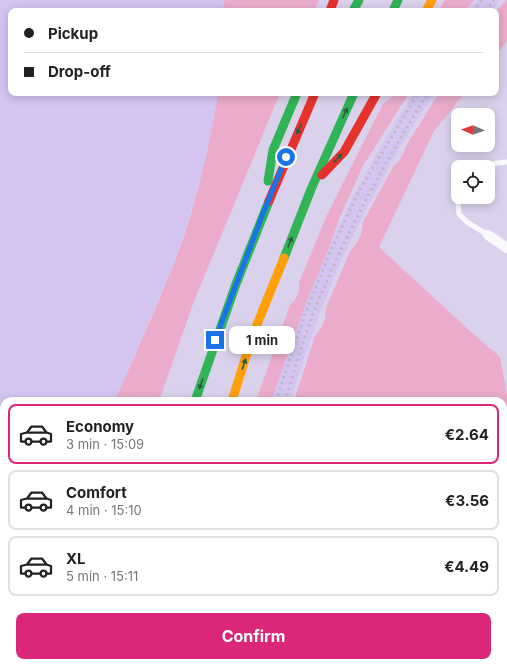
<!DOCTYPE html>
<meta charset="utf-8">
<style>
body{margin:0;font-family:Inter,sans-serif;background:#f2f2f2;color:#222;height:100vh;display:flex;flex-direction:column;font-size:15px;white-space:nowrap}
*{box-sizing:border-box;margin:0}
p{font-size:13px;color:#767676}
.icon{flex:none;width:22px;height:22px;fill:none;stroke:currentColor;stroke-width:2;stroke-linecap:round;stroke-linejoin:round}
.map{position:relative;flex:1;overflow:hidden}
.panel{position:absolute;left:0px;top:397px;width:507px;height:270px;display:flex;flex-direction:column;background:#fff;border-radius:12px 12px 0 0;box-shadow:0 2px 10px #0003}
.panel>*{flex:none}
.banner{position:absolute;left:8px;top:8px;width:491px;height:88px;border-radius:8px;box-shadow:0 2px 10px #0003;display:grid;align-content:center;height:88px;padding:0 16px;background:#fff}
.needle{width:26px;rotate:272deg}
.buttons{position:absolute;left:451px;top:108px;display:grid;gap:8px}
.buttons a{display:grid;place-items:center;width:44px;height:44px;border-radius:8px;background:#fff;box-shadow:0 2px 10px #0003;font-size:20px}
.end{position:absolute;width:18px;height:18px;margin:-9px;border:5px solid #1a73e8;background:#fff;box-shadow:0 0 0 2px #fff}
.from{border-radius:50%}
.bubble{position:absolute;height:28px;border-radius:8px;background:#fff;box-shadow:0 2px 10px #0003;font-size:13px;font-weight:700;line-height:28px;text-align:center}
.banner b{display:flex;align-items:center;gap:14px;height:38px;font-size:15px}
.banner b+b{border-top:1px solid #e0e0e0}
.banner i{width:10px;height:10px;background:#222}
ul{padding:7px 0 0;list-style:none}
li{display:flex;align-items:center;gap:12px;height:60px;margin:0 8px 6px;padding:0 8px;border:2px solid #e0e0e0;border-radius:8px}
li div{flex:1}
li b{display:block;font-size:15px}
li em{font-style:normal;font-weight:700}
li.selected{border-color:#db2777}
li>.icon{width:36px;height:36px;stroke-width:1.5}
.primary-button{display:flex;gap:8px;margin-top:auto;padding:8px 16px}
.primary-button a{flex:1;height:46px;border-radius:8px;background:#db2777;color:#fff;font-size:16px;font-weight:700;line-height:46px;text-align:center}
.map>svg:first-child{display:block}
.built{fill:#d3c4f2}
.green{fill:#ebaccc}
.building{fill:#a1b9c1;stroke:#909aa4}
.lines{fill:none;stroke-linecap:round;stroke-linejoin:round}
.lane{stroke:#f9f8fc;stroke-width:5}
.street{stroke:#f9f8fc;stroke-width:10}
.fast{stroke:#30b455;stroke-width:9}
.slow{stroke:#ff9f0a;stroke-width:9}
.jam{stroke:#e5322d;stroke-width:9}
.rail{stroke:#bbb8bf;stroke-width:3;stroke-dasharray:2 4;stroke-linecap:butt}
.oneway{fill:#2c5d43}
.route{stroke:#1a73e8;stroke-width:5}
</style>
<div class="map">
<svg width="507" height="667" viewBox="0 0 507 667">
<rect width="100%" height="100%" fill="#dad1ed"/>
<path class="built" d="M0,0H225L222,11H11V93H217V100L210,140L201,181L175,260L115,401H4V663H51L52,667H0Z
M479,0H500L492,11H470Z
M414,93H434L400,147L363,215L341,261L319,315L290,401H271L306,303L330,245L357,189L387,136Z
M206,663H223V667H205Z"/>
<path class="green" d="M225,0H319L314,11H222Z
M445,0H474L465,11H438Z
M506,0H507V41L496,55V11Z
M217,93H280L193,304L159,401H115C135,355 156,308 175,261C195,209 208,154 217,100Z
M393,93H409L363,166L340,217L330,245L306,303L271,401H256L290,305C297,299 300,292 299,283L326,217L354,161L383,104L391,98Z
M439,93H465L434,131L379,247L471,332L500,357L507,395V484L503,503V401H294L315,336L321,328L325,319L326,308L350,251L357,243L361,234L363,222L393,167L400,160L409,141Z
M51,663H91L90,667H52Z
M185,663H206L205,667H184Z
M227,663H401L410,667H226Z"/>
<path class="building" d="M503,653L506,654L502,667H487L488,663H503Z
M506,654H507V667H502Z
M374,663H388L386,667H372Z"/>
<g class="lines">
<path class="lane" d="M482,167L497,163L507,162
M461,197L458,202L459,214L467,222L488,235
M0,546C2,573 9,609 0,635"/>
<path class="street" d="M488,235L507,248"/>
<path class="fast" d="M353,11L359,0
M393,11L398,0
M268,181L273,150L297,93
M284,258L312,187L354,93
M195,401L236,284L269,201
M125,667L126,663"/>
<path class="slow" d="M426,11L432,0
M232,401L252,337L284,258"/>
<path class="jam" d="M330,11L334,0
M322,175L344,152L377,93
M269,201L315,93
M161,667L162,663"/>
<path class="rail" d="M473,11L482,0
M486,11L494,0
M276,401L305,314L330,252L359,191L418,93
M285,401C294,373 302,344 312,317C343,238 383,165 428,93
M208,667V663
M216,667L217,663"/>
</g>
<defs><path id="oneway-solid" d="M-6-.8H1V-3.2L6.5 0L1 3.2V.8H-6Z"/></defs>
<g class="oneway">
<use href="#oneway-solid" transform="translate(345 113) rotate(-66)"/>
<use href="#oneway-solid" transform="translate(299 129) rotate(114)"/>
<use href="#oneway-solid" transform="translate(338 158) rotate(-47)"/>
<use href="#oneway-solid" transform="translate(290 242) rotate(-68)"/>
<use href="#oneway-solid" transform="translate(244 364) rotate(-72)"/>
<use href="#oneway-solid" transform="translate(201 384) rotate(108)"/>
</g>
<g class="lines">
<path class="route" d="M215,340L262,216L286,157"/>
</g>
</svg>
<div class="buttons">
<a><svg class="needle" viewBox="-14 -14 28 28"><path d="M0-13l5 13h-10z" fill="#e53935"/><path d="M0 13l5-13h-10z" fill="#767676"/></svg></a>
<a><svg class="icon" aria-label="locate" viewBox="0 0 24 24"><circle cx="12" cy="12" r="6"/><path d="M12 2v4M12 18v4M2 12h4M18 12h4"/></svg></a>
</div>
<i class="end from" style="left:286px;top:157px"></i>
<i class="end" style="left:215px;top:340px"></i>
<div class="bubble" style="left:229px;top:326px;width:66px">1 min</div>
<div class="banner">
<b><i class="from"></i>Pickup</b>
<b><i></i>Drop-off</b>
</div>
<section class="panel">
<ul>
<li class="selected"><svg class="icon" aria-label="car" viewBox="0 0 24 24"><path d="M5 17H2v-5l4-1 3-4h7l3 4 3 1v5h-3M9 17h6M6 11h13"/><circle cx="7" cy="17" r="2"/><circle cx="17" cy="17" r="2"/></svg><div><b>Economy</b><p>3 min · 15:09</p></div><em>€2.64</em></li>
<li><svg class="icon" aria-label="car" viewBox="0 0 24 24"><path d="M5 17H2v-5l4-1 3-4h7l3 4 3 1v5h-3M9 17h6M6 11h13"/><circle cx="7" cy="17" r="2"/><circle cx="17" cy="17" r="2"/></svg><div><b>Comfort</b><p>4 min · 15:10</p></div><em>€3.56</em></li>
<li><svg class="icon" aria-label="car" viewBox="0 0 24 24"><path d="M5 17H2v-5l4-1 3-4h7l3 4 3 1v5h-3M9 17h6M6 11h13"/><circle cx="7" cy="17" r="2"/><circle cx="17" cy="17" r="2"/></svg><div><b>XL</b><p>5 min · 15:11</p></div><em>€4.49</em></li>
</ul>
<div class="primary-button"><a>Confirm</a></div>
</section>
</div>
